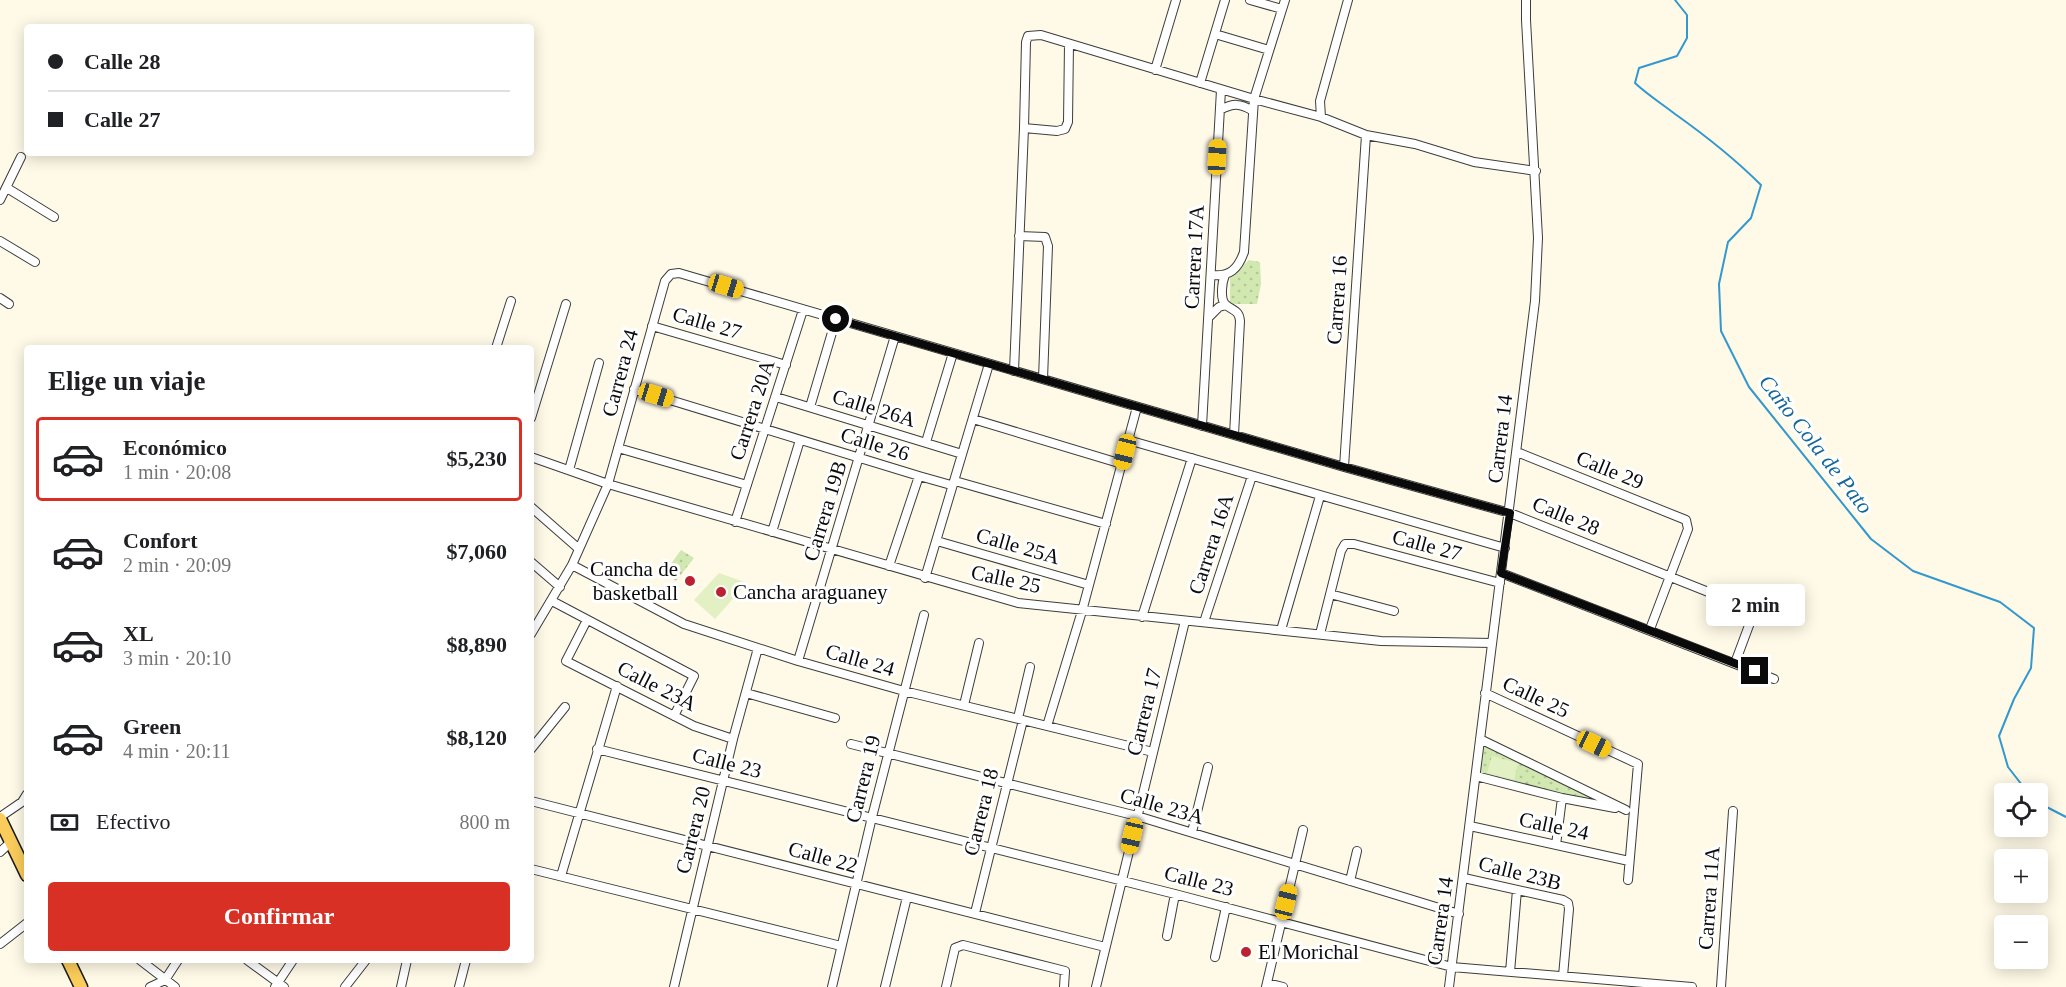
<!DOCTYPE html>
<html lang="es">
<meta charset="utf-8">
<style>
body{margin:0;font-family:Georgia,serif;background:#f6f6f6;color:#202124;height:100vh;display:flex;flex-direction:column;font-size:22px;white-space:nowrap}
*{box-sizing:border-box;margin:0}
p{font-size:20px;color:#757577}
.icon{flex:none;width:33px;height:33px;fill:none;stroke:currentColor;stroke-width:2;stroke-linecap:round;stroke-linejoin:round}
.map{position:relative;flex:1;overflow:hidden}
.panel{position:absolute;left:24px;top:345px;width:510px;height:618px;display:flex;flex-direction:column;background:#fff;border-radius:6px;box-shadow:0 3px 15px #0003}
.panel>*{flex:none}
.hud{position:absolute;left:24px;top:24px;width:510px;height:132px;border-radius:6px;box-shadow:0 3px 15px #0003;display:grid;align-content:center;height:132px;padding:0 24px;background:#fff}
.fabs{position:absolute;left:1994px;top:783px;display:grid;gap:12px}
.fabs a{display:grid;place-items:center;width:54px;height:54px;border-radius:6px;background:#fff;box-shadow:0 3px 15px #0003;font-size:30px}
.end{position:absolute;width:27px;height:27px;margin:-14px;border:8px solid #0a0a0a;background:#fff;box-shadow:0 0 0 3px #fff}
.from{border-radius:50%}
.bubble{position:absolute;height:42px;border-radius:6px;background:#fff;box-shadow:0 3px 15px #0003;font-size:20px;font-weight:600;line-height:42px;text-align:center}
.car{position:absolute;width:18px;height:36px;margin:-18px -9px;border-radius:8px;box-shadow:0 0 4px 2px #0007;background:linear-gradient(#f5c518 24%,#345 0 40%,#f5c518 0 76%,#345 0 86%,#f5c518 0)}
.hud b{display:flex;align-items:center;gap:21px;height:57px;font-size:22px}
.hud b+b{border-top:2px solid #e0e0e0}
.hud i{width:15px;height:15px;background:#202124}
ul{padding:0;list-style:none}
li{display:flex;align-items:center;gap:18px;height:84px;margin:0 12px 9px;padding:0 12px;border:3px solid transparent;border-radius:6px}
li div{flex:1}
li b{display:block;font-size:22px}
li em{font-style:normal;font-weight:600}
li.selected{border-color:#d93025}
li>.icon{width:54px;height:54px;stroke-width:1.5}
h2{padding:0 24px;font-size:27px;line-height:72px}
.pay{display:flex;align-items:center;gap:15px;height:66px;padding:0 24px;font-size:22px}
.pay p{margin-inline-start:auto}
.cta{display:flex;gap:12px;margin-top:auto;padding:12px 24px}
.cta a{flex:1;height:69px;border-radius:6px;background:#d93025;color:#fff;font-size:24px;font-weight:600;line-height:69px;text-align:center}
.map>svg:first-child{display:block}
.park{fill:url(#park-dots)}
.pitch{fill:#e2f0c3}
.lines{fill:none;stroke-linecap:round;stroke-linejoin:round}
.stream{stroke:#3298ce;stroke-width:2}
.minor-casing{stroke:#3d3d3d;stroke-width:10}
.primary-casing{stroke:#1b1b1b;stroke-width:15}
.minor{stroke:#fff;stroke-width:8}
.primary{stroke:#facc5b;stroke-width:12}
.route{stroke:#0a0a0a;stroke-width:8}
.poi-dot{fill:#ba2231;stroke:#fff;stroke-width:2}
.labels{text-anchor:middle;dominant-baseline:central;stroke-width:6;stroke-linejoin:round;paint-order:stroke}
.street-label{font-size:21px;fill:#0a0a0a;stroke:#fff}
.poi-label{font-size:21px;fill:#0a0a0a;stroke:#fff;text-anchor:start}
.water-label{font-size:22px;font-style:italic;fill:#14679b;stroke:#fff}
</style>
<div class="map">
<svg width="2066" height="987" viewBox="0 0 2066 987">
<defs>
<pattern id="park-dots" width="8" height="8" patternUnits="userSpaceOnUse" patternTransform="scale(1.5)"><rect width="8" height="8" fill="#d1e8b1"/><path d="M2 2h.1M6 6h.1" fill="none" stroke="#b2c697" stroke-width="1.8" stroke-linecap="round"/></pattern>
</defs>
<rect width="100%" height="100%" fill="#fff9e7"/>
<path class="park" d="M1249,260L1260,262L1261,284L1257,304H1230V278Z
M681,550L694,558L676,581L665,572Z
M1483,743L1596,798L1595,802L1479,775Z"/>
<path class="pitch" d="M719,573L747,583L715,619L694,600Z
M1492,756L1518,763L1514,780L1487,773Z"/>
<g class="lines">
<path class="stream" d="M1675,0L1687,15V38L1677,56L1639,68L1635,83C1649,96 1661,103 1675,114C1706,136 1735,159 1761,185L1751,218L1728,242L1719,284L1721,331L1749,387L1871,539L1913,571L2000,602L2034,628L2031,668L2014,699L1999,736L2008,767L2029,794
M2037,802L2066,817"/>
<g class="minor-casing">
<path id="minor" d="M1250,0L1282,9
M1215,34L1269,50
M1155,70L1176,0
M1200,83L1225,0
M1220,110C1233,103 1240,103 1253,111
M1321,117L1320,101L1348,0
M1024,128L1057,131L1065,129L1068,122L1069,44
M7,188L54,217
M0,200L21,157
M1019,236L1045,237L1048,246L1043,379
M0,241L35,262
M1211,275C1230,277 1238,269 1244,252L1254,99L1285,0
M1225,275C1222,282 1220,298 1225,304C1232,311 1239,309 1240,321L1234,435
M0,298L9,304
M1209,317L1219,307L1226,305
M652,326L786,365
M496,348L511,301
M1014,371L1024,128L1026,42L1028,36L1041,35L1254,99L1321,117L1366,135L1415,144L1474,162L1536,171
M634,389L919,476L951,485L955,481L1106,524
M776,397L962,454
M810,407L836,319
M531,418L566,304
M973,419L1122,464
M1202,426L1221,90
M1128,440L1505,548
M926,442L953,353
M618,448L747,485
M1517,452L1686,520L1688,529L1650,629
M531,457L608,484L1018,603L1381,641L1492,643
M1344,467L1366,135
M569,470L599,363
M531,507L579,549
M735,522L803,310
M772,532L800,440
M937,541L1089,585
M531,562L560,587
M572,565L684,624L798,661L904,691L1153,752
M889,566L919,476
M1501,573L1774,679
M925,578L989,364
M1330,594L1394,611
M552,601L694,676L674,716
M1142,617L1192,458
M587,620L566,661L694,726L733,739
M1204,622L1252,476
M1281,630L1320,496
M531,634L572,565L608,484L665,281L671,274L679,273L1344,467L1510,513L1746,607L1750,611L1751,620L1735,663
M1320,634L1341,551L1345,544H1354L1500,583
M798,661L895,336
M746,693L835,718
M1485,693L1638,764L1628,880
M964,705L979,643
M1018,718L1030,667
M1047,726L1082,611L1137,407
M1480,739L1626,810
M851,744L1137,816L1459,914
M531,749L565,707
M597,749L1175,894L1452,967L1692,987
M1476,776L1562,798L1615,808
M531,801L1105,947
M0,817L22,802L27,794
M1470,826L1629,861
M1192,832L1208,767
M1556,845L1562,798
M0,852L11,842
M531,869L841,946
M561,876L617,686
M1464,878L1563,900L1568,903L1569,909L1563,976
M1350,881L1357,851
M975,913L1023,720
M1167,936L1175,894
M0,944L27,923
M1215,957L1226,907
M140,960L175,987
M247,960L284,987
M1510,972L1517,890
M1267,983L1283,987
M150,987L165,980L178,960
M275,987L293,960
M345,987L366,960
M401,987L407,960
M459,987L466,960
M674,987L733,739L758,648
M832,987L872,817L924,615
M885,987L907,897
M946,987L955,948L963,945L1065,971L1064,987
M1096,987L1185,621
M1266,987L1303,830
M1449,987L1535,301L1538,238L1526,20V0
M1721,987L1733,811"/>
</g>
<g class="primary-casing">
<path id="primary" d="M0,819L27,875
M68,960L81,987"/>
</g>
<use href="#minor" class="minor"/>
<use href="#primary" class="primary"/>
</g>
<g class="lines">
<path class="route" d="M836,319L1344,467L1510,513L1501,573L1755,671"/>
</g>
<g class="poi-dot">
<circle cx="690" cy="581" r="6"/>
<circle cx="721" cy="592" r="6"/>
<circle cx="1246" cy="952" r="6"/>
</g>
<g class="labels">
<g class="street-label">
<text transform="translate(1194 257) rotate(-87)">Carrera 17A</text>
<text transform="translate(1337 300) rotate(-86)">Carrera 16</text>
<text transform="translate(707 323) rotate(16)">Calle 27</text>
<text transform="translate(620 373) rotate(-75)">Carrera 24</text>
<text transform="translate(874 408) rotate(17)">Calle 26A</text>
<text transform="translate(752 410) rotate(-72)">Carrera 20A</text>
<text transform="translate(1500 439) rotate(-83)">Carrera 14</text>
<text transform="translate(875 444) rotate(17)">Calle 26</text>
<text transform="translate(1610 470) rotate(22)">Calle 29</text>
<text transform="translate(825 511) rotate(-73)">Carrera 19B</text>
<text transform="translate(1566 516) rotate(22)">Calle 28</text>
<text transform="translate(1211 544) rotate(-72)">Carrera 16A</text>
<text transform="translate(1427 545) rotate(15)">Calle 27</text>
<text transform="translate(1018 546) rotate(16)">Calle 25A</text>
<text transform="translate(1006 579) rotate(12)">Calle 25</text>
<text transform="translate(860 660) rotate(16)">Calle 24</text>
<text transform="translate(657 686) rotate(27)">Calle 23A</text>
<text transform="translate(1536 697) rotate(25)">Calle 25</text>
<text transform="translate(1144 712) rotate(-76)">Carrera 17</text>
<text transform="translate(727 763) rotate(14)">Calle 23</text>
<text transform="translate(863 779) rotate(-76)">Carrera 19</text>
<text transform="translate(1162 806) rotate(16)">Calle 23A</text>
<text transform="translate(981 812) rotate(-76)">Carrera 18</text>
<text transform="translate(1554 826) rotate(12)">Calle 24</text>
<text transform="translate(693 830) rotate(-76)">Carrera 20</text>
<text transform="translate(823 857) rotate(15)">Calle 22</text>
<text transform="translate(1520 873) rotate(14)">Calle 23B</text>
<text transform="translate(1199 881) rotate(14)">Calle 23</text>
<text transform="translate(1709 898) rotate(-86)">Carrera 11A</text>
<text transform="translate(1440 921) rotate(-82)">Carrera 14</text>
</g>
<g class="poi-label">
<text x="678" y="569" text-anchor="end">Cancha de<tspan x="678" dy="24">basketball</tspan></text>
<text x="733" y="592">Cancha araguaney</text>
<text x="1258" y="952">El Morichal</text>
</g>
<g class="water-label">
<text transform="translate(1816 444) rotate(52)">Caño Cola de Pato</text>
</g>
</g>
</svg>
<div class="fabs">
<a><svg class="icon" aria-label="locate" viewBox="0 0 24 24"><circle cx="12" cy="12" r="6"/><path d="M12 2v4M12 18v4M2 12h4M18 12h4"/></svg></a>
<a>+</a>
<a>−</a>
</div>
<i class="end from" style="left:836px;top:319px"></i>
<i class="end" style="left:1755px;top:671px"></i>
<div class="bubble" style="left:1706px;top:584px;width:99px">2 min</div>
<i class="car" style="left:1217px;top:157px;rotate:3deg"></i>
<i class="car" style="left:726px;top:286px;rotate:107deg"></i>
<i class="car" style="left:656px;top:395px;rotate:107deg"></i>
<i class="car" style="left:1125px;top:452px;rotate:194deg"></i>
<i class="car" style="left:1594px;top:744px;rotate:115deg"></i>
<i class="car" style="left:1132px;top:836px;rotate:193deg"></i>
<i class="car" style="left:1286px;top:902px;rotate:14deg"></i>
<div class="hud">
<b><i class="from"></i>Calle 28</b>
<b><i></i>Calle 27</b>
</div>
<section class="panel">
<h2>Elige un viaje</h2>
<ul>
<li class="selected"><svg class="icon" aria-label="car" viewBox="0 0 24 24"><path d="M5 17H2v-5l4-1 3-4h7l3 4 3 1v5h-3M9 17h6M6 11h13"/><circle cx="7" cy="17" r="2"/><circle cx="17" cy="17" r="2"/></svg><div><b>Económico</b><p>1 min · 20:08</p></div><em>$5,230</em></li>
<li><svg class="icon" aria-label="car" viewBox="0 0 24 24"><path d="M5 17H2v-5l4-1 3-4h7l3 4 3 1v5h-3M9 17h6M6 11h13"/><circle cx="7" cy="17" r="2"/><circle cx="17" cy="17" r="2"/></svg><div><b>Confort</b><p>2 min · 20:09</p></div><em>$7,060</em></li>
<li><svg class="icon" aria-label="car" viewBox="0 0 24 24"><path d="M5 17H2v-5l4-1 3-4h7l3 4 3 1v5h-3M9 17h6M6 11h13"/><circle cx="7" cy="17" r="2"/><circle cx="17" cy="17" r="2"/></svg><div><b>XL</b><p>3 min · 20:10</p></div><em>$8,890</em></li>
<li><svg class="icon" aria-label="car" viewBox="0 0 24 24"><path d="M5 17H2v-5l4-1 3-4h7l3 4 3 1v5h-3M9 17h6M6 11h13"/><circle cx="7" cy="17" r="2"/><circle cx="17" cy="17" r="2"/></svg><div><b>Green</b><p>4 min · 20:11</p></div><em>$8,120</em></li>
</ul>
<div class="pay"><svg class="icon" aria-label="cash" viewBox="0 0 24 24"><path d="M3 7h18v10H3z"/><circle cx="12" cy="12" r="2"/></svg>Efectivo<p>800 m</p></div>
<div class="cta"><a>Confirmar</a></div>
</section>
</div>
